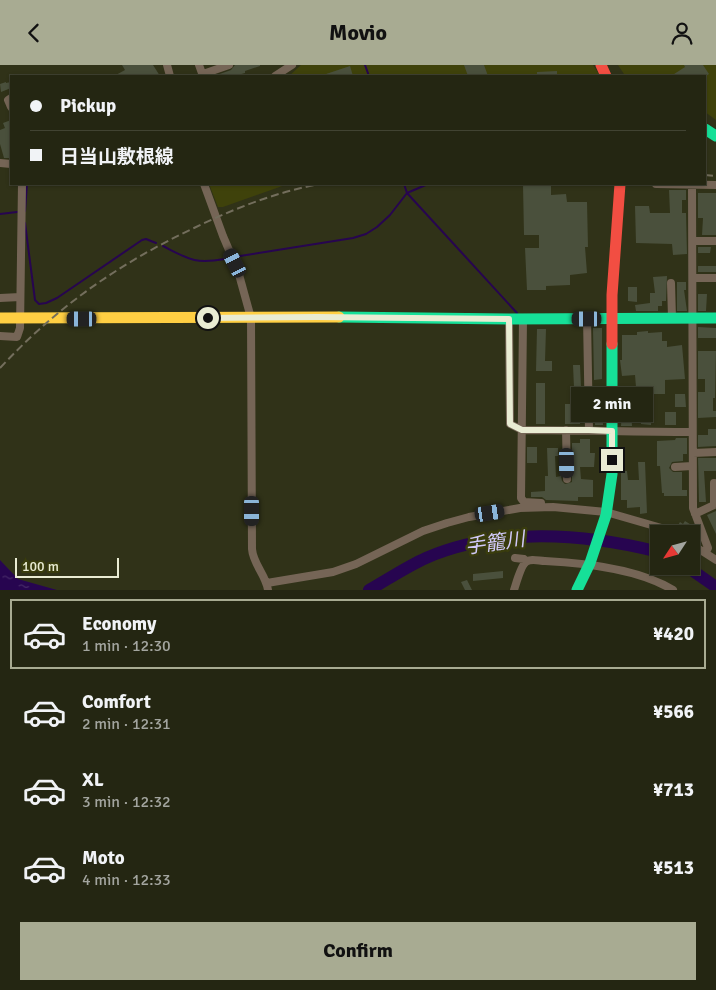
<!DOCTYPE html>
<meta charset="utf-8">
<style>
body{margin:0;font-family:Signika,"Noto Sans JP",sans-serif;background:#303220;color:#f1f3f6;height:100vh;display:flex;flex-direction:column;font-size:19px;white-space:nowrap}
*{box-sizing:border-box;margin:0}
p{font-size:16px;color:#a3a59f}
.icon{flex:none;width:28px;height:28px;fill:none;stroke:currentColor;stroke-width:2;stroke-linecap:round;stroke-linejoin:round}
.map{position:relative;height:525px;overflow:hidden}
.sheet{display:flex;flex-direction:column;background:#242612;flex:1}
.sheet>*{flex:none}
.guide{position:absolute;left:10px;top:10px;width:696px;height:110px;border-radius:0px;box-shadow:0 1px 4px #0004,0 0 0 1px #414332;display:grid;align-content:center;height:110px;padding:0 20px;background:#242612}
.needle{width:32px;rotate:234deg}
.controls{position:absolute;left:650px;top:460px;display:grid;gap:10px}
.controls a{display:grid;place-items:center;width:50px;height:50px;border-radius:0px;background:#242612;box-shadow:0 1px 4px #0004,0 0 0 1px #414332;font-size:25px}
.scale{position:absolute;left:15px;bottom:12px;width:104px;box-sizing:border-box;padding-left:5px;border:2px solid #e9ecd3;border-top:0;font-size:14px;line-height:18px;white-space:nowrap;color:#e9ecd3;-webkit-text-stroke:4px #393c0d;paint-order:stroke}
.end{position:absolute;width:22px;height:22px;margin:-11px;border:6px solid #e9ecd3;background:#111;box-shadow:0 0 0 2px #111}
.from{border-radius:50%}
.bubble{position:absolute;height:35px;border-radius:0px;background:#242612;box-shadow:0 1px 4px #0004,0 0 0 1px #414332;font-size:16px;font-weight:700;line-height:35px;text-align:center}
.car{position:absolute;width:15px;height:30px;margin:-15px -8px;border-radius:6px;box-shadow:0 0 4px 1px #0007;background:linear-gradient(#222 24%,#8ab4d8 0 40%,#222 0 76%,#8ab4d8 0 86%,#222 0)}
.guide b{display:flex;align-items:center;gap:18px;height:48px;font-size:19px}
.guide b+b{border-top:1px solid #414332}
.guide i{width:12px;height:12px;background:#f1f3f6}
ul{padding:9px 0 0;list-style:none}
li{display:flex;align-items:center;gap:15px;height:70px;margin:0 10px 8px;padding:0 10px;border:2px solid transparent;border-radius:0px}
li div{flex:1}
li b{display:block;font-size:19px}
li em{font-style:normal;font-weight:700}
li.active{border-color:#a8ab92}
li>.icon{width:45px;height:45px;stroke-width:1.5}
.button{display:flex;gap:10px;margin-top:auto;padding:10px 20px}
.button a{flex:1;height:58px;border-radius:0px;background:#a8ab92;color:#111;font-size:20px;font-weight:700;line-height:58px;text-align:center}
header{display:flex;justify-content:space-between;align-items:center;height:65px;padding:0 20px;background:#a8ab92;color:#111;font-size:22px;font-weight:700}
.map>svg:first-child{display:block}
.built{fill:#3f420b}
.water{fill:url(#water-ripples)}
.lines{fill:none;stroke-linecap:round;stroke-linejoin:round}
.stream{stroke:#270550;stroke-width:2}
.river{stroke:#270550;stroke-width:12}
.building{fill:#4a503c}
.street{stroke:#756556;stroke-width:8}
.fast{stroke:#16e098;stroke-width:11}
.slow{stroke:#ffcf43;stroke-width:11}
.jam{stroke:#f24e42;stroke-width:11}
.rail{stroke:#736e5c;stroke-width:2;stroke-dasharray:8 4;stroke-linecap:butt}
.route{stroke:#e9ecd3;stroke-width:6}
.labels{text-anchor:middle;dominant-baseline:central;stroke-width:5;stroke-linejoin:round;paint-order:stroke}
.water-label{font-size:20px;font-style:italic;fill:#d1c9f8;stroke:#393c0d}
</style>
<header><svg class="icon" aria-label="back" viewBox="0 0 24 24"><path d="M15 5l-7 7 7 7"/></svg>Movio<svg class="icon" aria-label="person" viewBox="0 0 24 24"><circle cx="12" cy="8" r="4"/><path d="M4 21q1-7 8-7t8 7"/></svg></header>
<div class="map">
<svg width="716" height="525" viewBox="0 0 716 525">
<defs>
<pattern id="water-ripples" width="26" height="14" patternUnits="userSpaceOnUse" patternTransform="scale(1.25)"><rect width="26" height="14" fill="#270550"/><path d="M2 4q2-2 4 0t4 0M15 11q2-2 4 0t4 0" fill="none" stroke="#462a68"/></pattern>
</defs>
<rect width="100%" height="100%" fill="#303218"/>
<path class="built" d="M301,0H593L600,11H289Z
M618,0H716V55L705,47V11H634L624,9Z
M209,119H288L223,142H218Z"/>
<path class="water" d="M0,495L18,514L57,525H0Z"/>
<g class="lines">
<path class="stream" d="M365,0L369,11
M404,119L407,128L517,248
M25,146L27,119
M0,149L17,147
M25,158L35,235L39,239L46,238L57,233L142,175L146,174L156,178
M163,181C190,195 195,199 225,194
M240,191L353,173L366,169L377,162L390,150L407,128L428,119"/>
<path class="river" d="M686,501L716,522
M369,525C387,515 406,502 426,493C498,462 584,468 659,487"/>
</g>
<path class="building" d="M122,0H153L160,11H114L125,5Z
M235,0H260V1L245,6V8L238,10V11H214L231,5Z
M464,0H484L488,11H468Z
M684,0H703L709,9L706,11H671L685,2Z
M350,1L353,11H323V10Z
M557,6V11H537V7Z
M6,17V18L11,17V23L1,27L0,19Z
M11,55V93H4L0,79V65L5,63L3,58Z
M551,119V130L566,129L567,137H587L588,182H585L587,208L570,210V220L546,221V225H527L525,183H539V170H524L523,120Z
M669,125H686V135H682V148H686L687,189L673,190L672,179L636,178L635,141H649L650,148H670Z
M698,128H716V170H702L703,153H698Z
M698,182H711L710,188H698Z
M698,201H716V207H698Z
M667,211L666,236H662V241H658V246H636L635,240L650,238V228H655L653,212Z
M677,217H686V225H684L687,246H677Z
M628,222H637V237L628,236Z
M698,229H707L706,246H698Z
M698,262L716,263V273H698Z
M593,263H602V314L594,315Z
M537,264H546L545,296H552V306H536Z
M648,266V268L662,267V276H667V282L682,280L685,314L665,315V329H648V331L622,333V331H620V322H636L635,310L622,311L620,295H622V270H637V267Z
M698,286H716L715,333H713V346H716V352L698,353V327H705V314H698Z
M573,300H580L581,322L574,323Z
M536,318H545V359H536Z
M594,322H602L603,360H595Z
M675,329H685L686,342H675Z
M565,339H574V346H580V359H565Z
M622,341H631L632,361H621Z
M641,341H652L651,360L641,359Z
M665,347H676V360H665Z
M708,364H716V381L698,382V370H708Z
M676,373H687V389H683V396L672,397L669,403L673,407H682V425H687V431H664V428H662L660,401H657V376L675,375Z
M580,374H590V388H595L594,402H580L581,414L593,415V432H578V436L546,435L542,432H531V427L545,426V411H548L547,383H558V391H555L556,412L561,411L562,416L565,419L572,417V378H580Z
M527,382H537V398H527Z
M698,393H716V406H704L706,437H699Z
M638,397H645L647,448L640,449V442L627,443V435H621V406H627L628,415H639Z
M716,446V469L707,450Z
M685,456L693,461L699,475L692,471L691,469L677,462L680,457L683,459Z
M503,506V513L473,516V509Z
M467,515L472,525H465L461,517Z"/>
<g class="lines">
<path class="street" d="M167,0L170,11
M199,0L203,11
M203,9L229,0
M275,11L292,0
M11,33L8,35L11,42
M0,98L11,99
M204,119L223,171L238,206L251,253L252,484C253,499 266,510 268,525
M656,119L716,120
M692,120L693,443L708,483L706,487
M693,176H716
M693,213H716
M671,218L672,253
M0,233L20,232
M587,253L589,365
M509,254L510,359L522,365C579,365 635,367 692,367
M523,254L521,433L524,437L541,438
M0,271L17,272L20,263L22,119
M566,365L567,414
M693,388L716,387
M675,402L692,401
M714,418V439
M695,449L716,439
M691,479L716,495
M515,493L524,494L526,496
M267,518L333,507L356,499L423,466L447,458L469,452L520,443L553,442L606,447L665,464L673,469
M514,525C516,519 521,500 526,497C531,493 539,496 545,496C585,498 639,504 673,525"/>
<path class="fast" d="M705,64L716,71
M339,252L509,254L716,253
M577,525L590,498L606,450L612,409V279"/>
<path class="slow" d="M0,253L339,252"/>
<path class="jam" d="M601,0L606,11
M612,279V230L620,119"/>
<path class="rail" d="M705,110L716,111
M0,303C57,242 118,199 194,163C233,144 276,127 320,119"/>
</g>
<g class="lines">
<path class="route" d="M208,253L317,252L509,254L510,359L522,365H589L612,366V395"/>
</g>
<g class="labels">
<g class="water-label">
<text transform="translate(495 478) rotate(-8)">手籠川</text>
</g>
</g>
</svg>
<div class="controls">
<a><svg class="needle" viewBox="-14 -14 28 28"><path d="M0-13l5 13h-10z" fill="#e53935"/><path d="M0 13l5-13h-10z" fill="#a3a59f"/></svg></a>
</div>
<div class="scale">100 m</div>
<i class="end from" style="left:208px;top:253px"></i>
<i class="end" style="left:612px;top:395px"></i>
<div class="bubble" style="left:571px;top:322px;width:82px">2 min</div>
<i class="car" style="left:235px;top:198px;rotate:333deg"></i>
<i class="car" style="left:82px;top:254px;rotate:270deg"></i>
<i class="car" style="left:587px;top:254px;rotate:270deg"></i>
<i class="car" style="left:567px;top:398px;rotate:179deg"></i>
<i class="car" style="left:252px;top:446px;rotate:180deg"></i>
<i class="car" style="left:490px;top:448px;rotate:81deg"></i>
<div class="guide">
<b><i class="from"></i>Pickup</b>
<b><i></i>日当山敷根線</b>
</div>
</div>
<section class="sheet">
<ul>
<li class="active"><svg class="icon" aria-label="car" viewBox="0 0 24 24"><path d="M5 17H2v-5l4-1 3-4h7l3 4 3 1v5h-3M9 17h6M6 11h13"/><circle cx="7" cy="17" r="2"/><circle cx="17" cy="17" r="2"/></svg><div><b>Economy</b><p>1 min · 12:30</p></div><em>¥420</em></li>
<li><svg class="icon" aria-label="car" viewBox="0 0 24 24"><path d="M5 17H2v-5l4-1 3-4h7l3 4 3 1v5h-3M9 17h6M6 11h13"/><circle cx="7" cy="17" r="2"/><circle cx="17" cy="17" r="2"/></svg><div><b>Comfort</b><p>2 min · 12:31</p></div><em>¥566</em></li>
<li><svg class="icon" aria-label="car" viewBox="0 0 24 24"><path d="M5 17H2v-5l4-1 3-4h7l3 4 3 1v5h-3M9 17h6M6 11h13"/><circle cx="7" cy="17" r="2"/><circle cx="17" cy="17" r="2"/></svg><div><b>XL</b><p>3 min · 12:32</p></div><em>¥713</em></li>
<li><svg class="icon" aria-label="car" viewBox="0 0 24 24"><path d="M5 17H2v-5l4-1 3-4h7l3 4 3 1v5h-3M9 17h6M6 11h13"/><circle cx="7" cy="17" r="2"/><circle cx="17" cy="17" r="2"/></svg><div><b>Moto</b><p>4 min · 12:33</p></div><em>¥513</em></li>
</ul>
<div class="button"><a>Confirm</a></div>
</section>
